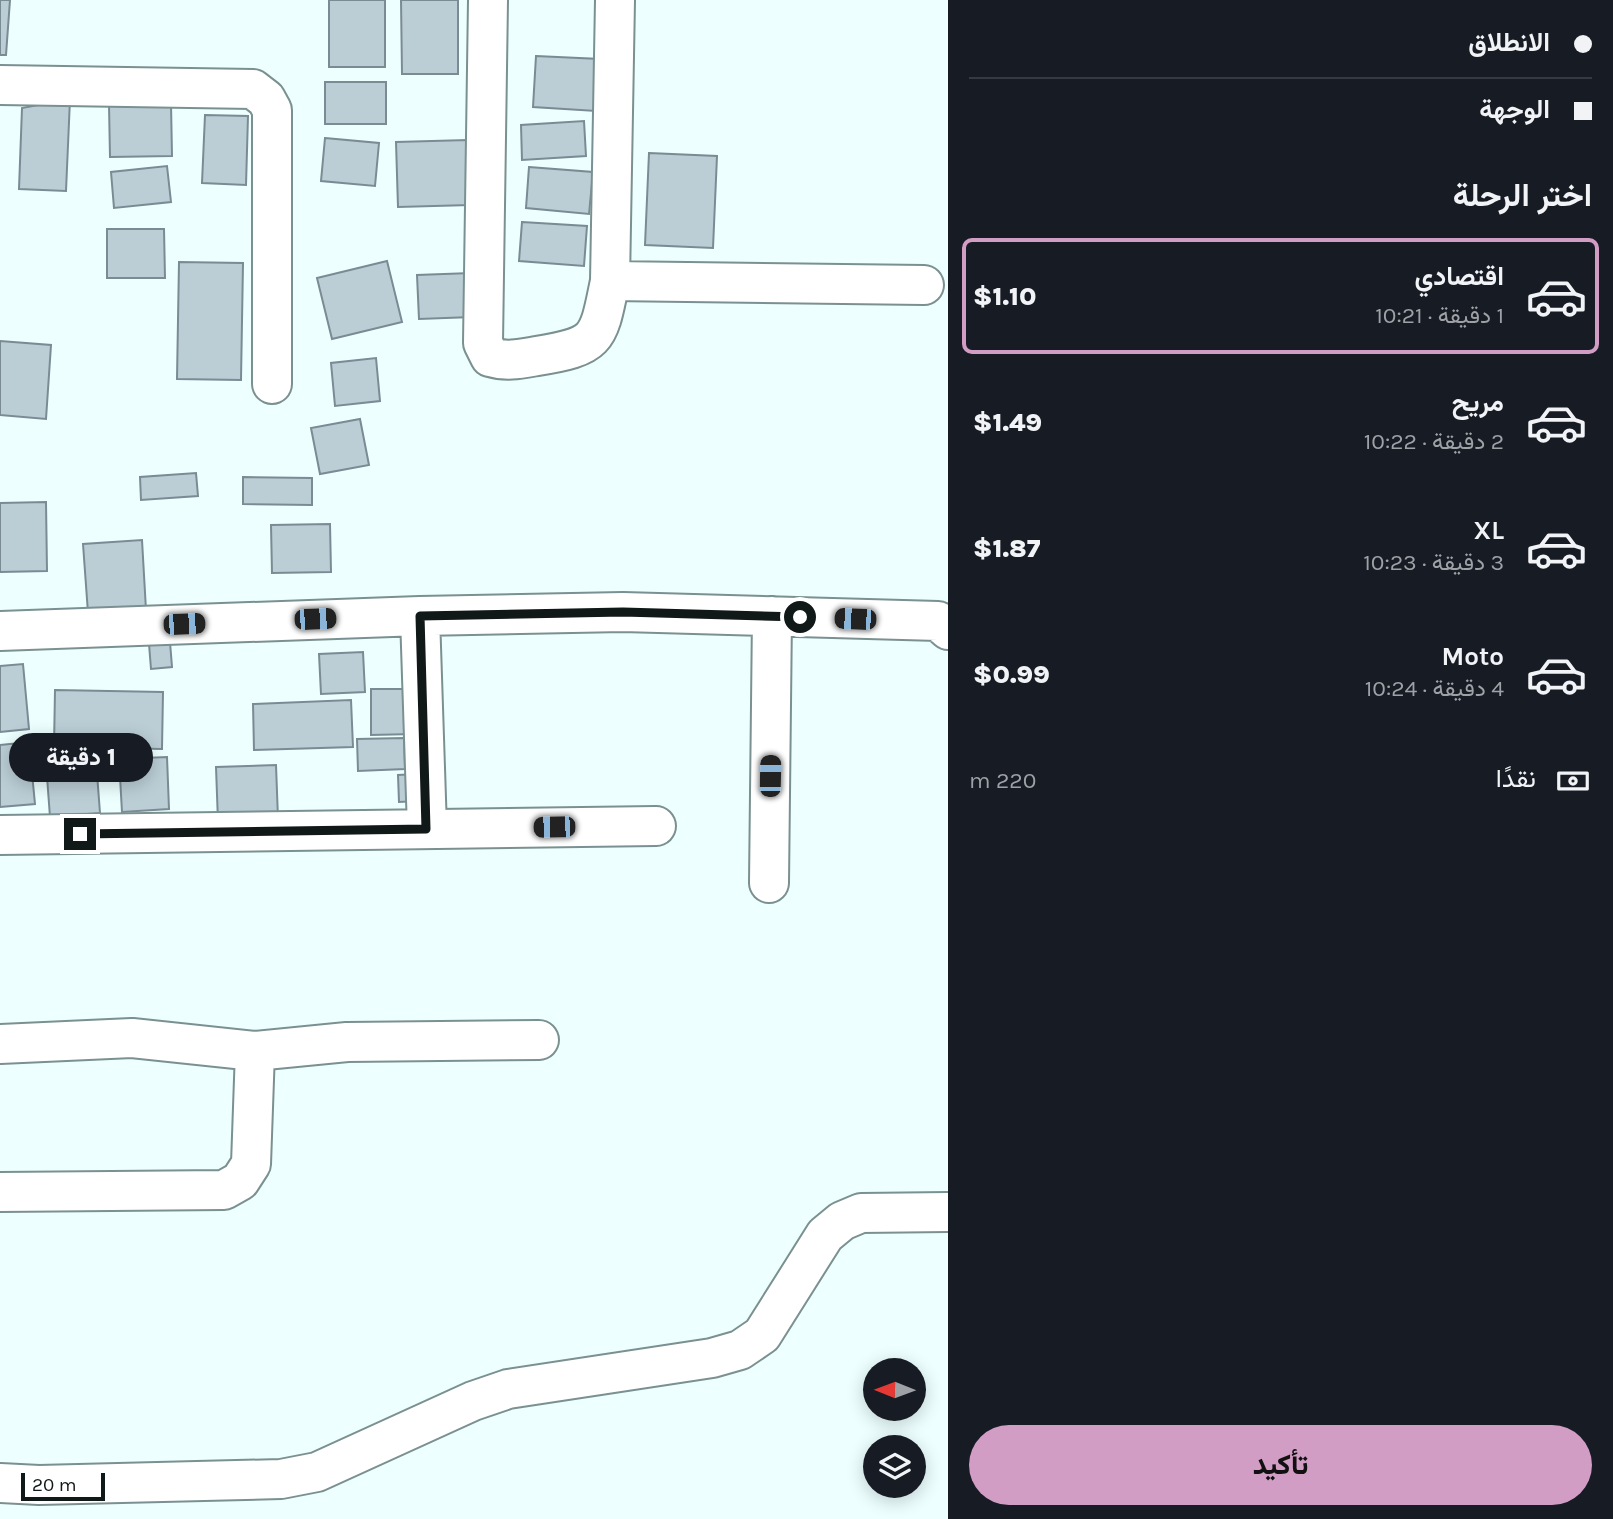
<!DOCTYPE html>
<html lang="ar">
<meta charset="utf-8">
<style>
body{margin:0;font-family:Karla,Vazirmatn,sans-serif;background:#20242c;color:#f1f3f6;direction:rtl;height:100vh;display:flex;flex-direction:column;font-size:26px;white-space:nowrap}
*{box-sizing:border-box;margin:0}
p{font-size:23px;color:#9ea1a6}
.icon{flex:none;width:38px;height:38px;fill:none;stroke:currentColor;stroke-width:2;stroke-linecap:round;stroke-linejoin:round}
.map{position:relative;flex:1;overflow:hidden;direction:ltr}
.details{display:flex;flex-direction:column;background:#171b24;width:665px}
.details>*{flex:none}
.top-card{display:grid;align-content:center;height:154px;padding:0 21px;background:#171b24}
.needle{width:46px;rotate:271deg}
.buttons{position:absolute;left:863px;top:1358px;display:grid;gap:14px}
.buttons a{display:grid;place-items:center;width:63px;height:63px;border-radius:50%;background:#171b24;box-shadow:0 4px 18px #0003;font-size:35px}
.scale{position:absolute;left:21px;bottom:18px;width:84px;box-sizing:border-box;padding-left:7px;border:4px solid #101818;border-top:0;font-size:19px;line-height:24px;white-space:nowrap;color:#101818;-webkit-text-stroke:5px #fff;paint-order:stroke}
.end{position:absolute;width:32px;height:32px;margin:-16px;border:9px solid #101818;background:#fff;box-shadow:0 0 0 4px #fff}
.from{border-radius:50%}
.bubble{position:absolute;height:49px;border-radius:24px;background:#171b24;box-shadow:0 4px 18px #0003;font-size:23px;font-weight:800;line-height:49px;text-align:center;direction:rtl}
.car{position:absolute;width:21px;height:42px;margin:-21px -10px;border-radius:9px;box-shadow:0 0 5px 2px #0007;background:linear-gradient(#222 24%,#8ab4d8 0 40%,#222 0 76%,#8ab4d8 0 86%,#222 0)}
.top-card b{display:flex;align-items:center;gap:24px;height:66px;font-size:26px}
.top-card b+b{border-top:2px solid #363941}
.top-card i{width:18px;height:18px;background:#f1f3f6}
ul{padding:0;list-style:none}
li{display:flex;align-items:center;gap:21px;height:116px;margin:0 14px 10px;padding:0 7px;border:4px solid transparent;border-radius:10px}
li div{flex:1}
li b{display:block;font-size:26px}
li em{font-style:normal;font-weight:800}
li.current{border-color:#d29dc4}
li>.icon{width:63px;height:63px;stroke-width:1.5}
h2{padding:0 21px;font-size:32px;line-height:84px}
.pay{display:flex;align-items:center;gap:18px;height:77px;padding:0 21px;font-size:26px}
.pay p{margin-inline-start:auto}
.button{display:flex;gap:14px;margin-top:auto;padding:14px 21px}
.button a{flex:1;height:80px;border-radius:42px;background:#d29dc4;color:#111;font-size:28px;font-weight:800;line-height:80px;text-align:center}
main{display:flex;flex:1;min-height:0}
.map>svg:first-child{display:block}
.building{fill:#bbced6;stroke:#7a8b93;stroke-width:2}
.lines{fill:none;stroke-linecap:round;stroke-linejoin:round}
.minor-casing{stroke:#7b9090;stroke-width:42}
.minor{stroke:#fff;stroke-width:38}
.route{stroke:#101818;stroke-width:9}
</style>
<main>
<section class="details">
<div class="top-card">
<b><i class="from"></i>الانطلاق</b>
<b><i></i>الوجهة</b>
</div>
<h2>اختر الرحلة</h2>
<ul>
<li class="current"><svg class="icon" aria-label="car" viewBox="0 0 24 24"><path d="M5 17H2v-5l4-1 3-4h7l3 4 3 1v5h-3M9 17h6M6 11h13"/><circle cx="7" cy="17" r="2"/><circle cx="17" cy="17" r="2"/></svg><div><b>اقتصادي</b><p>1 دقيقة · 10:21</p></div><em>$1.10</em></li>
<li><svg class="icon" aria-label="car" viewBox="0 0 24 24"><path d="M5 17H2v-5l4-1 3-4h7l3 4 3 1v5h-3M9 17h6M6 11h13"/><circle cx="7" cy="17" r="2"/><circle cx="17" cy="17" r="2"/></svg><div><b>مريح</b><p>2 دقيقة · 10:22</p></div><em>$1.49</em></li>
<li><svg class="icon" aria-label="car" viewBox="0 0 24 24"><path d="M5 17H2v-5l4-1 3-4h7l3 4 3 1v5h-3M9 17h6M6 11h13"/><circle cx="7" cy="17" r="2"/><circle cx="17" cy="17" r="2"/></svg><div><b>XL</b><p>3 دقيقة · 10:23</p></div><em>$1.87</em></li>
<li><svg class="icon" aria-label="car" viewBox="0 0 24 24"><path d="M5 17H2v-5l4-1 3-4h7l3 4 3 1v5h-3M9 17h6M6 11h13"/><circle cx="7" cy="17" r="2"/><circle cx="17" cy="17" r="2"/></svg><div><b>Moto</b><p>4 دقيقة · 10:24</p></div><em>$0.99</em></li>
</ul>
<div class="pay"><svg class="icon" aria-label="cash" viewBox="0 0 24 24"><path d="M3 7h18v10H3z"/><circle cx="12" cy="12" r="2"/></svg>نقدًا<p>220 m</p></div>
<div class="button"><a>تأكيد</a></div>
</section>
<div class="map">
<svg width="948" height="1519" viewBox="0 0 948 1519">
<rect width="100%" height="100%" fill="#edffff"/>
<path class="building" d="M0,0H10L6,55H0Z
M329,0H385V67H329Z
M401,0H458V74H402Z
M536,56L600,59L596,111L533,107Z
M325,82H386V124H325Z
M70,99L66,191L19,189L22,108Z
M171,104L172,156L110,157L109,105Z
M205,115L248,116L246,185L202,183Z
M584,121L586,156L522,160L521,125Z
M325,138L379,143L375,186L321,181Z
M468,140L470,205L398,207L396,142Z
M649,153L717,156L713,248L645,245Z
M167,166L171,202L114,208L111,172Z
M529,167L593,172L589,214L526,208Z
M522,222L587,226L584,266L519,261Z
M107,229H164L165,278H107Z
M387,261L402,322L332,339L317,278Z
M179,262L243,263L241,380L177,379Z
M471,273L472,317L419,319L417,275Z
M0,341L51,345L46,419L0,415Z
M376,358L380,401L335,406L331,363Z
M360,419L369,465L320,474L311,428Z
M196,473L198,496L141,500L140,477Z
M243,477L312,478V505L243,504Z
M46,502L47,571L0,572V503Z
M330,524L331,572L272,573L271,525Z
M142,540L146,610L88,613L83,544Z
M170,642L172,667L151,669L149,644Z
M363,652L365,692L321,694L319,654Z
M23,664L29,729L0,732V666Z
M371,689H414V734L371,735Z
M55,690L163,692L162,749L54,747Z
M351,700L353,747L254,750L253,704Z
M404,738L405,769L358,771L357,739Z
M29,742L35,804L0,807V745Z
M167,757L169,809L122,812L119,759Z
M96,760L100,813L50,817L46,763Z
M276,765L278,819L218,822L216,767Z
M417,774L419,801L399,802L398,775Z"/>
<g class="lines">
<g class="minor-casing">
<path id="minor" d="M488,0L483,343L490,357C507,362 520,359 537,356C599,346 598,340 610,281L615,0
M0,85L253,89L266,99L272,110V384
M610,281L924,285
M420,616L427,829
M0,631L420,616L623,612L938,621L948,630
M0,835L656,826
M769,883L772,616
M0,1044L132,1038L255,1051L347,1042L539,1040
M0,1192L224,1190L240,1181L251,1164L255,1051
M0,1483L39,1485L281,1479L317,1472L473,1401L508,1389L712,1358L740,1350L762,1335L825,1235L842,1221L861,1213L948,1212"/>
</g>
<use href="#minor" class="minor"/>
</g>
<g class="lines">
<path class="route" d="M80,834L426,829L420,616L623,612L800,617"/>
</g>
</svg>
<div class="buttons">
<a><svg class="needle" viewBox="-14 -14 28 28"><path d="M0-13l5 13h-10z" fill="#e53935"/><path d="M0 13l5-13h-10z" fill="#9ea1a6"/></svg></a>
<a><svg class="icon" aria-label="layers" viewBox="0 0 24 24"><path d="M12 4l9 5-9 5-9-5zM3 14l9 5 9-5"/></svg></a>
</div>
<div class="scale">20 m</div>
<i class="end from" style="left:800px;top:617px"></i>
<i class="end" style="left:80px;top:834px"></i>
<div class="bubble" style="left:9px;top:733px;width:144px">1 دقيقة</div>
<i class="car" style="left:315px;top:619px;rotate:88deg"></i>
<i class="car" style="left:855px;top:619px;rotate:272deg"></i>
<i class="car" style="left:184px;top:624px;rotate:88deg"></i>
<i class="car" style="left:770px;top:776px;rotate:1deg"></i>
<i class="car" style="left:554px;top:827px;rotate:269deg"></i>
</div>
</main>
